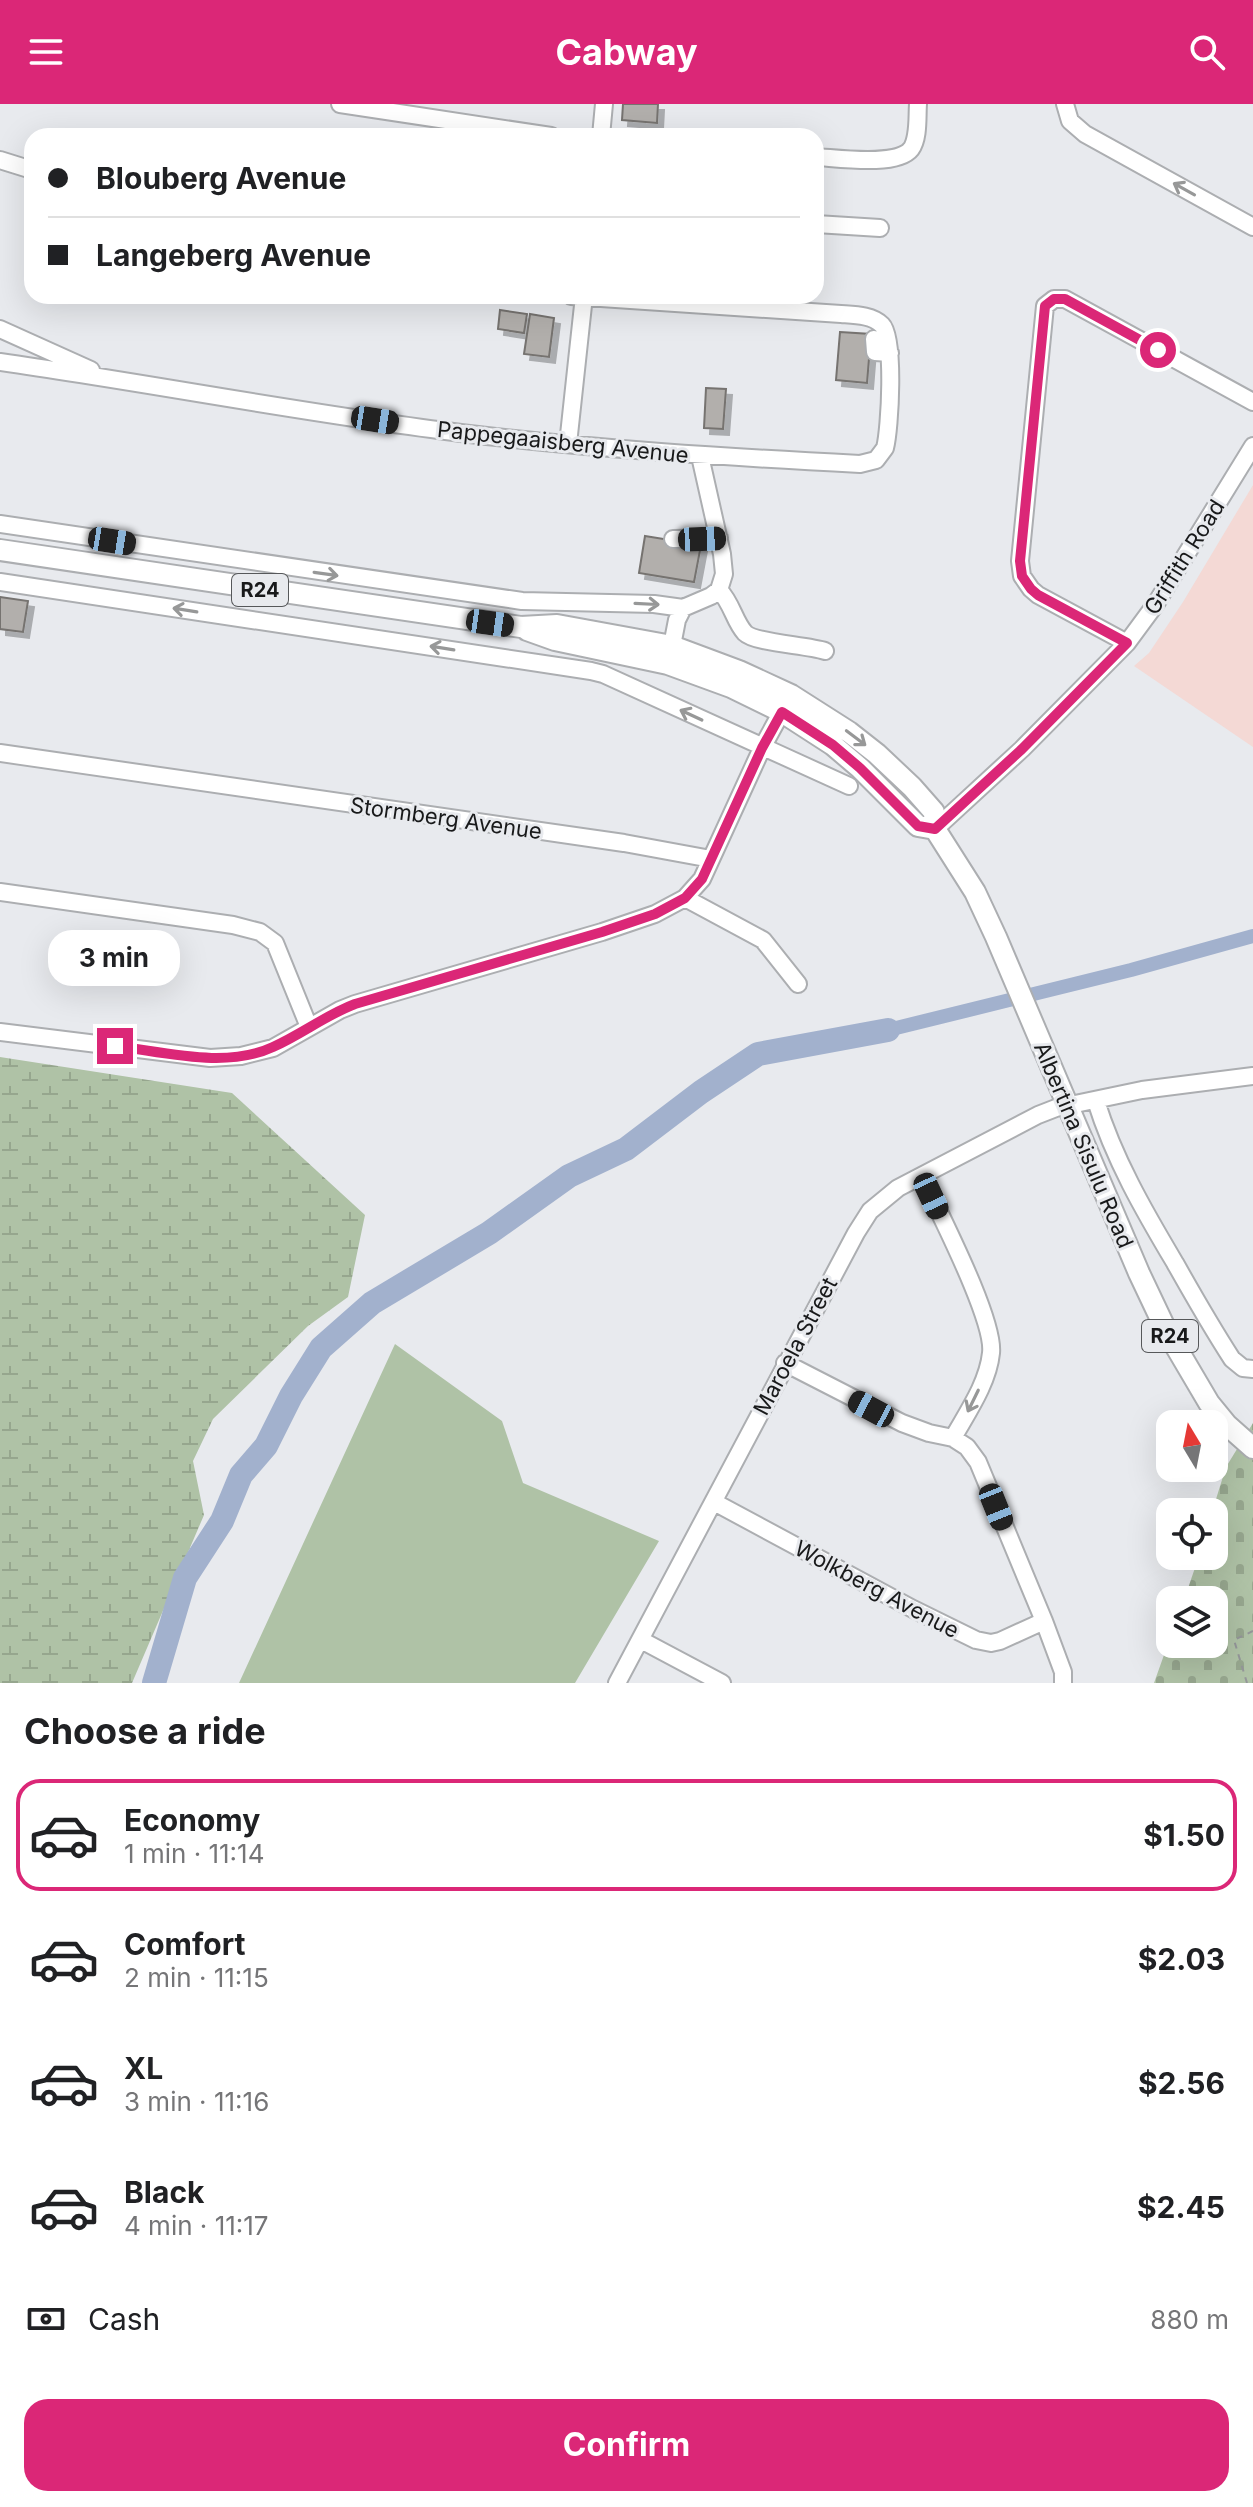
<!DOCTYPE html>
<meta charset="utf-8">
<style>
body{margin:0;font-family:Inter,sans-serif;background:#f6f6f6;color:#202124;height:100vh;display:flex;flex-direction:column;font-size:30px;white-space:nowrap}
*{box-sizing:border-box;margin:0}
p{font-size:26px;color:#757577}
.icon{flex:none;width:44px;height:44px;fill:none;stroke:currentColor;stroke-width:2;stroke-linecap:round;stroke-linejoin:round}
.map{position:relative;height:1579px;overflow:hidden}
.drawer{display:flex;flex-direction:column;background:#fff;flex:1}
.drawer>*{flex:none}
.banner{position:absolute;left:24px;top:24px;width:800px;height:176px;border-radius:24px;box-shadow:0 8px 32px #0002;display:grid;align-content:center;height:176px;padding:0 24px;background:#fff}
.needle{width:52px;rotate:350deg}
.tools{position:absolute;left:1156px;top:1306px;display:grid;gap:16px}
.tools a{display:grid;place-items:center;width:72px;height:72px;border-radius:16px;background:#fff;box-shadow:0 8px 32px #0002;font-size:40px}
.end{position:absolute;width:36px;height:36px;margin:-18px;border:10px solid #db2777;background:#fff;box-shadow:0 0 0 4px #fff}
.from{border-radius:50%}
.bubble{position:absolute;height:56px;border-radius:24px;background:#fff;box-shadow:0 8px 32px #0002;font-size:26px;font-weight:700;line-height:56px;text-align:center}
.car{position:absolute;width:24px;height:48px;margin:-24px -12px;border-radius:10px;box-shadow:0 0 6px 2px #0007;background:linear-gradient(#222 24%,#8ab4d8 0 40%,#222 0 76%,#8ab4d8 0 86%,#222 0)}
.banner b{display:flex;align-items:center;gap:28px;height:76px;font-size:30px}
.banner b+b{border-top:2px solid #e0e0e0}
.banner i{width:20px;height:20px;background:#202124}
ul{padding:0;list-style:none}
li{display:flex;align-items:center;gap:24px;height:112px;margin:0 16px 12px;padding:0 8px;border:4px solid transparent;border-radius:24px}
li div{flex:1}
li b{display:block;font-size:30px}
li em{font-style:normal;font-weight:700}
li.active{border-color:#db2777}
li>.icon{width:72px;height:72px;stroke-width:1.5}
h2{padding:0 24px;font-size:36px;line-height:96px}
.pay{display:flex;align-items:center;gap:20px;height:88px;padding:0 24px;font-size:30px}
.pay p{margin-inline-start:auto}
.button{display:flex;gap:16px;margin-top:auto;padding:16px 24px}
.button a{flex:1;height:92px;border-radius:24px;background:#db2777;color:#fff;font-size:32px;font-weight:700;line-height:92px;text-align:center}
header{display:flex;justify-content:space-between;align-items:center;height:104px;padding:0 24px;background:#db2777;color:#fff;font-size:36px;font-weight:700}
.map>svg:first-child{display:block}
.education{fill:#f4d9d5}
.wetland{fill:url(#wetland-marsh)}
.cemetery{fill:url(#cemetery-stones)}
.green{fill:#afc2a6}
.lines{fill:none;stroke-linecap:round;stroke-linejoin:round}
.canal{stroke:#a2b1cd;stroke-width:14}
.river{stroke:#a2b1cd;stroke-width:24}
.building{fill:#b2afac;stroke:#767370;stroke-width:2;filter:url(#shadow)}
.minor-casing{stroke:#acaeb1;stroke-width:20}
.major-casing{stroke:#acaeb1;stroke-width:24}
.path{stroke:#949699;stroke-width:2;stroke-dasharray:6 6;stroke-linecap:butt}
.minor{stroke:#fff;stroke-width:16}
.major{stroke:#fff;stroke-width:20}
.oneway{stroke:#979898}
.route{stroke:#db2777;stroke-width:10}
.labels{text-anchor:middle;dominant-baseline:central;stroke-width:6;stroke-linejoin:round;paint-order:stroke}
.shield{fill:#e8eaee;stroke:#56585a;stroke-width:2}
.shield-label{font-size:20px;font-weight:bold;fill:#18191a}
.street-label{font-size:22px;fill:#18191a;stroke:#e8eaee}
</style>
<header><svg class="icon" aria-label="menu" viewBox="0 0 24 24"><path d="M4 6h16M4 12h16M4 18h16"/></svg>Cabway<svg class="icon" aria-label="search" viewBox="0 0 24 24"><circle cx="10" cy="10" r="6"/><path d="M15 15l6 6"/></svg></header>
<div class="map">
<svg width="1253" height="1579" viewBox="0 0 1253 1579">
<defs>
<pattern id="wetland-marsh" width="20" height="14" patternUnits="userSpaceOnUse" patternTransform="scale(2)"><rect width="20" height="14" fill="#afc2a6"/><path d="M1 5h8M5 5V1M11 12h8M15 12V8" fill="none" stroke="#96a68e"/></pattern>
<pattern id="cemetery-stones" width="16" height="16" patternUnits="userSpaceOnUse" patternTransform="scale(2)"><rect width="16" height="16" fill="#afc2a6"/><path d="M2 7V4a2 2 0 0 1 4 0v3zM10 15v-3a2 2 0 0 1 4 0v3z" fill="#96a68e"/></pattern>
<filter id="shadow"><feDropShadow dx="6" dy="6" stdDeviation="0" flood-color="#0004"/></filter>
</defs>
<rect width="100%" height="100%" fill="#e8eaee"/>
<path class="education" d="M1253,381V643L1134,562L1149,549L1183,498Z"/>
<path class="wetland" d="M0,953L232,989L365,1111L348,1193L308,1222L213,1315L193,1357L204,1411L132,1579H0Z"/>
<path class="cemetery" d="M1253,1319V1579H1154L1170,1534V1540H1214V1496H1184L1199,1452H1214L1212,1408L1226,1363Z"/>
<path class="green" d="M395,1240L502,1317L523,1379L659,1437L575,1579H239Z"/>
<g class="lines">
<path class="canal" d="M888,926L1131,866L1253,832"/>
<path class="river" d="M154,1579L185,1474L222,1417L241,1371L266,1342L291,1292L321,1244L372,1199L489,1129L569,1072L626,1045L701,988L758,950L888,926"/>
</g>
<path class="building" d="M623,0H658L657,19L622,16Z
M500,206L527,210L524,229L498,225Z
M530,210L554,214L549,253L524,250Z
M840,228L871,230L867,279L836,276Z
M706,284L726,285L723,325L704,324Z
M645,432L701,441L694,478L639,469Z
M0,493L28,497L23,528L0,525Z"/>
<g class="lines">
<g class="minor-casing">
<path id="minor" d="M340,0L551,32
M1065,0L1070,17L1085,30L1253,123
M601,32L604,0
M816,53C837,54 897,63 911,45C919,34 917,13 918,0
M0,56L32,66
M816,120L880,124
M0,225L91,266
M874,235L875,248L890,249
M0,258C154,280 307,310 461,329C594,345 727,353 860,360L876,356L885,344C890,325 895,234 882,221C872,211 855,211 841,210L571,192
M568,340L584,192
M0,420L522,497L654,500L683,504L711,492L719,486L724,470L722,450L700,352
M673,435L719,434
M0,478L591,567L603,570L849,682
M719,486C732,499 734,517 745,529C755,539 807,541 825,547
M1127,539L1038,491L1031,485L1022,472L1020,457L1045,202L1054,195H1065L1253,298
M670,552L677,516L683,504
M0,649L624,739L711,755
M935,725L1022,645L1127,539L1155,501L1253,342
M0,788L233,821L260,828L275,839L309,923
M685,794L763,836L798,880
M0,928L210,954L241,952L273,944L340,906L355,900L602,828L655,810L685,794L702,775L762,644L787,598
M1096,997C1114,1055 1144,1107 1175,1159C1193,1191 1212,1224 1232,1255L1243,1264L1253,1265
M922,1072C938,1107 995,1216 991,1249C988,1279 967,1309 953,1334
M785,1259L902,1319L929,1329L953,1334L967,1343L978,1358L1044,1517L1063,1568V1579
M714,1398L913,1505L976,1536L991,1539L1000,1537L1044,1517
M641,1536L722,1579
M617,1579L856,1129L870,1107L898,1084L1038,1011L1056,1004L1142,986L1253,972"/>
</g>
<g class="major-casing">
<path id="major" d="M0,446L521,523L557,521L672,542L739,567L791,591L849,628L877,650L912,683L934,708L935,725L975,788L996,833L1139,1169L1166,1226L1209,1299L1227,1321L1253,1344
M527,526L555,536L668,560L731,583L782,608L833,641L860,664L918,722L935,725"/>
</g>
<path class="path" d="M1247,1579L1234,1536L1253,1527"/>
<use href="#minor" class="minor"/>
<use href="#major" class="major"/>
</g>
<defs><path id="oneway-shaft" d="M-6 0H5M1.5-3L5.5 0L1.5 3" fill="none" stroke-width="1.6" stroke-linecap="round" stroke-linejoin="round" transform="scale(2)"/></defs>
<g class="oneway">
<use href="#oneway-shaft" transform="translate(1184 85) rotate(-151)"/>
<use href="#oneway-shaft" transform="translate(326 470) rotate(8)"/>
<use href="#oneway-shaft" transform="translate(647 500) rotate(3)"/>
<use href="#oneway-shaft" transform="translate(185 506) rotate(-171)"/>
<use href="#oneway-shaft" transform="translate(442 544) rotate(-171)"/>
<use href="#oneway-shaft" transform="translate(691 611) rotate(-155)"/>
<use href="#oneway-shaft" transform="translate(856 634) rotate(37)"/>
<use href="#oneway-shaft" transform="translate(973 1297) rotate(116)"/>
</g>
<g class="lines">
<path class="route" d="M115,942C165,948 226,965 273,943C302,930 326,911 355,900L602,828L655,810L685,794L702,775L762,644L782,608L833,641L860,664L918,722L935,725L1022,645L1127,539L1038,491L1031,485L1022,472L1020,457L1045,202L1054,195H1065L1158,246"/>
</g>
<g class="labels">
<g class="shield">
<rect x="232" y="470" width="56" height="32" rx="6"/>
<rect x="1142" y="1216" width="56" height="32" rx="6"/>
</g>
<g class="shield-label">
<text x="260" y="486">R24</text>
<text x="1170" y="1232">R24</text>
</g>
<g class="street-label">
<text transform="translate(563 338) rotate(6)">Pappegaaisberg Avenue</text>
<text transform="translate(1184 453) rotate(-58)">Griffith Road</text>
<text transform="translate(446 714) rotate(8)">Stormberg Avenue</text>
<text transform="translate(1084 1041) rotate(67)">Albertina Sisulu Road</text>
<text transform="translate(795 1242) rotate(-62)">Maroela Street</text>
<text transform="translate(877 1485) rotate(28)">Wolkberg Avenue</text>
</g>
</g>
</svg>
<div class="tools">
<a><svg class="needle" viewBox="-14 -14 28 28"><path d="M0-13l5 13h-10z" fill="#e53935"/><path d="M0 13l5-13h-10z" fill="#757577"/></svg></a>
<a><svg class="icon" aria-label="locate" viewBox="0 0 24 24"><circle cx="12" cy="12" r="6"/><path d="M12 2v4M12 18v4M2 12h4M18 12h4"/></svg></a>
<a><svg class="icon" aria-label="layers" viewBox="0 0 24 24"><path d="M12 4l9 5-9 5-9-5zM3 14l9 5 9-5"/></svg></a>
</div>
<i class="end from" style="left:1158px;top:246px"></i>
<i class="end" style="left:115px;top:942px"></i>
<div class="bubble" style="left:48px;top:826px;width:132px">3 min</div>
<i class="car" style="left:375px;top:316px;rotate:99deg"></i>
<i class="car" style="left:702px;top:435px;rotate:88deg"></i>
<i class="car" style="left:112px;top:437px;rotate:99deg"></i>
<i class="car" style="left:490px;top:519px;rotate:98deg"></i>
<i class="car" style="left:931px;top:1092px;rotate:155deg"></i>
<i class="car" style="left:871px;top:1305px;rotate:298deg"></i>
<i class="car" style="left:996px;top:1403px;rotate:158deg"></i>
<div class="banner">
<b><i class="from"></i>Blouberg Avenue</b>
<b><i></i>Langeberg Avenue</b>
</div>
</div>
<section class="drawer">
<h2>Choose a ride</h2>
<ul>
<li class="active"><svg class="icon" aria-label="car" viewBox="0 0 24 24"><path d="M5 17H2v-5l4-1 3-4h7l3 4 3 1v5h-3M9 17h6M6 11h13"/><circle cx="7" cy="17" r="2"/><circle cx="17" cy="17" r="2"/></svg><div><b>Economy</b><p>1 min · 11:14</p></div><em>$1.50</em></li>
<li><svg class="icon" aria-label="car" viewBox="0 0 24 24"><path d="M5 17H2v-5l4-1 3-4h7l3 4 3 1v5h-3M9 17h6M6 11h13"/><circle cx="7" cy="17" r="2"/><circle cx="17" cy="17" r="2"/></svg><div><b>Comfort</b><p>2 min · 11:15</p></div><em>$2.03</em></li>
<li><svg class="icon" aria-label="car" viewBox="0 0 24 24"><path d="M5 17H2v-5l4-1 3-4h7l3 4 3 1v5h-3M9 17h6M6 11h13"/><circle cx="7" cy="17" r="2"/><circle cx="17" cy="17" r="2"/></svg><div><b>XL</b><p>3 min · 11:16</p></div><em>$2.56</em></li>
<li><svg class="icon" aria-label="car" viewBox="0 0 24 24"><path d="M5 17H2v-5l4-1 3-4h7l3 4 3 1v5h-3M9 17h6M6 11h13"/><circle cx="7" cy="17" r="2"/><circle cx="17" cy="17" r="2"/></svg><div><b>Black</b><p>4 min · 11:17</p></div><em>$2.45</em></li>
</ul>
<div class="pay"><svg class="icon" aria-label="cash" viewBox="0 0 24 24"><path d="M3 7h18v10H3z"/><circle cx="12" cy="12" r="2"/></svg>Cash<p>880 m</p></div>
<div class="button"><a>Confirm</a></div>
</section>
